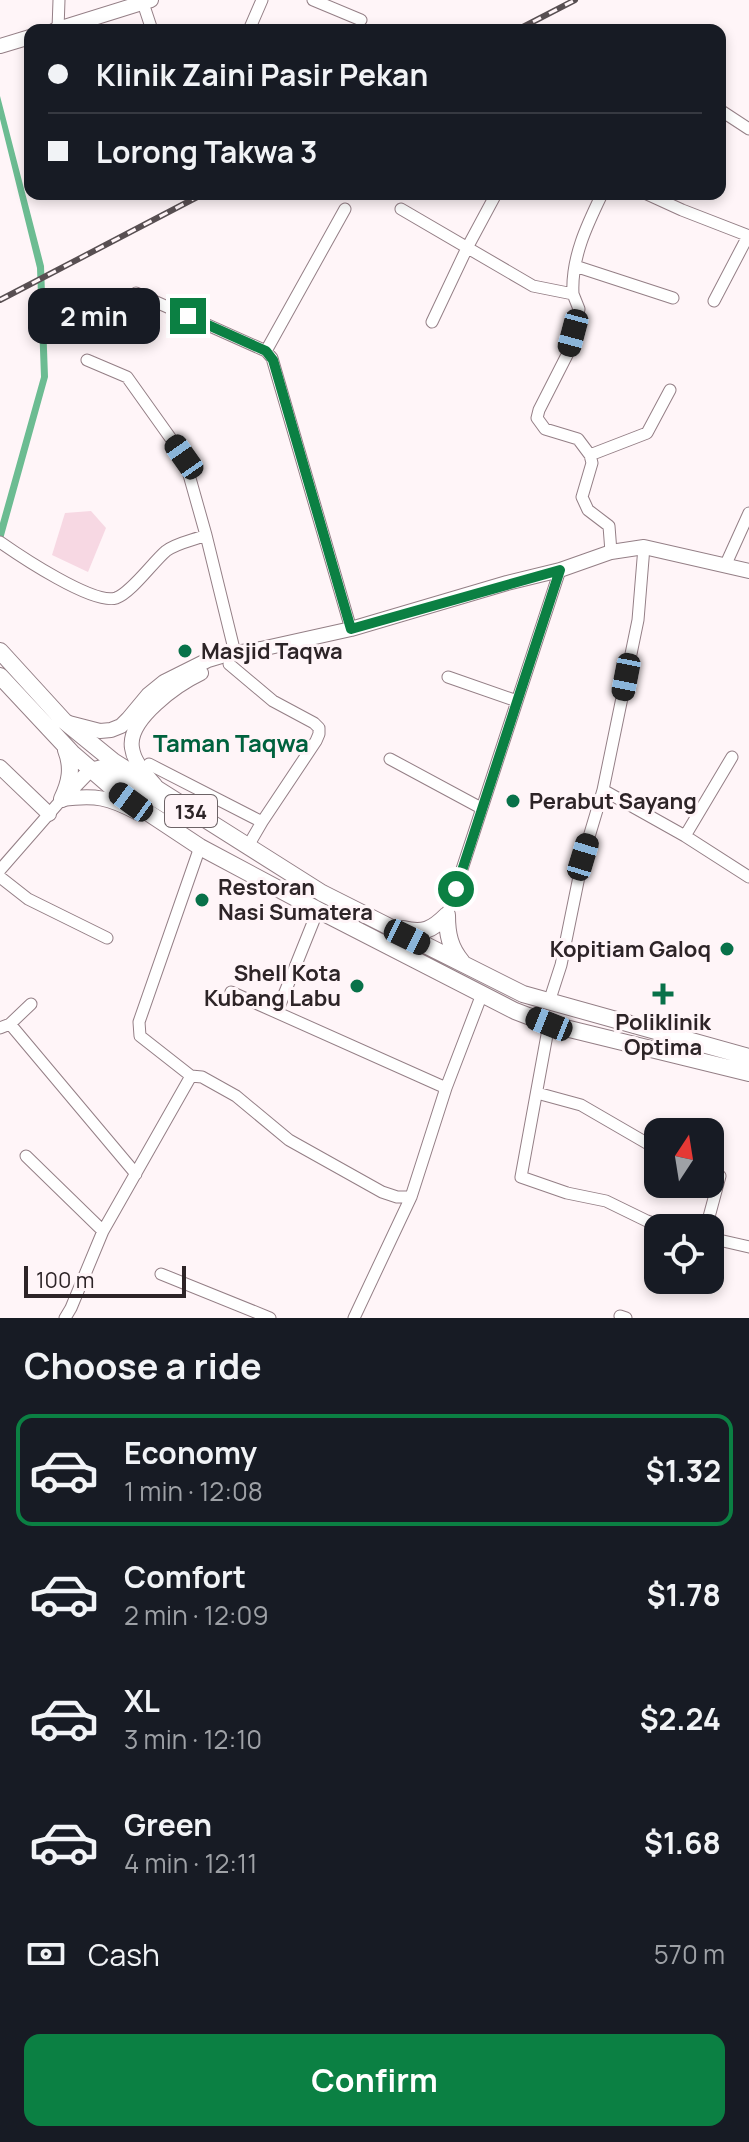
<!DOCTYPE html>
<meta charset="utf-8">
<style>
body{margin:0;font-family:Manrope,sans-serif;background:#20242c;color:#f1f3f6;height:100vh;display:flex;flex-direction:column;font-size:30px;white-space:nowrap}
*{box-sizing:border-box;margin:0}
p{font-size:26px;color:#9ea1a6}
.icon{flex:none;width:44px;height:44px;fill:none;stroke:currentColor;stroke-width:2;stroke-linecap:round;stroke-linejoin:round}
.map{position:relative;height:1318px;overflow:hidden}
.drawer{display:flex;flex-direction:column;background:#171b24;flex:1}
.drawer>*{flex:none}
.hud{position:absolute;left:24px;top:24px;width:702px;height:176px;border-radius:16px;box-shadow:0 4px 12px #0003;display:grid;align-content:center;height:176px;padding:0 24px;background:#171b24}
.needle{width:52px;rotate:12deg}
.fabs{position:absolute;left:644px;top:1118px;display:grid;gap:16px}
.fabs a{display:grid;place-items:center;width:80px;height:80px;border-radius:16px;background:#171b24;box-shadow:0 4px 12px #0003;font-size:40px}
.scale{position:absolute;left:24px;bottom:20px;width:162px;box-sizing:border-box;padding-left:8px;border:4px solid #2d2427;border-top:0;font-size:22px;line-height:28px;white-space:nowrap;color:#2d2427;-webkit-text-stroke:6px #fff5f8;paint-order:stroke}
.end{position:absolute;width:36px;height:36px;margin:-18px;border:10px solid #0b8043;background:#fff;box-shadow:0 0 0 4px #fff}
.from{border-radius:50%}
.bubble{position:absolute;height:56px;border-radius:16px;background:#171b24;box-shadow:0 4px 12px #0003;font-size:26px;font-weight:700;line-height:56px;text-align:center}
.car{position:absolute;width:24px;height:48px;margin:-24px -12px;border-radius:10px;box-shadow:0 0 6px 2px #0007;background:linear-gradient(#222 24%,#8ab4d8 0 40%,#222 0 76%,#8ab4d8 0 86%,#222 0)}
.hud b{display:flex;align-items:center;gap:28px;height:76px;font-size:30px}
.hud b+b{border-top:2px solid #363941}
.hud i{width:20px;height:20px;background:#f1f3f6}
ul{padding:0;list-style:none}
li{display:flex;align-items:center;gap:24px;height:112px;margin:0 16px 12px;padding:0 8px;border:4px solid transparent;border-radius:16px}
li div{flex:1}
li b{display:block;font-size:30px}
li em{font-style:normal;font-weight:700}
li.on{border-color:#0b8043}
li>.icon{width:72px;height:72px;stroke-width:1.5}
h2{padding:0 24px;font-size:36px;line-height:96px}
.pay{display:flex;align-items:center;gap:20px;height:88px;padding:0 24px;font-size:30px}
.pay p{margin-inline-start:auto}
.cta{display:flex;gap:16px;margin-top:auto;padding:16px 24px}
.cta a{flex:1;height:92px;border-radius:16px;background:#0b8043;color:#fff;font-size:32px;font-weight:700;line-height:92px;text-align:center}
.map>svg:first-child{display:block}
.green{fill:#f7d8e3}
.water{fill:#6cbc92}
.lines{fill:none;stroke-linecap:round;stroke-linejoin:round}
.street-casing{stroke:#947f86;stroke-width:13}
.secondary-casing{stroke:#947f86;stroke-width:16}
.primary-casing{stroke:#947f86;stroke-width:18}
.street{stroke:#fff;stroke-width:11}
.secondary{stroke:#fff;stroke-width:14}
.primary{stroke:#fff;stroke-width:16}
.rail-casing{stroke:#584f52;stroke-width:6}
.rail{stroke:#fff5f8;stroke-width:3;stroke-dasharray:9;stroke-linecap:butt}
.route{stroke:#0b8043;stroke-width:10}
.poi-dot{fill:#087149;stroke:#fff5f8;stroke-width:3}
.labels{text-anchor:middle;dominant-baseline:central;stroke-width:6;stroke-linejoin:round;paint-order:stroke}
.shield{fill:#fff5f8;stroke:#6c6366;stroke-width:2}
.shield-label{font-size:20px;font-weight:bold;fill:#2d2427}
.poi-label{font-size:22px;font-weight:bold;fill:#2d2427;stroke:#fff5f8;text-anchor:start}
.neighbourhood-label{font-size:24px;font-weight:bold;fill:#00623e;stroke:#fff5f8}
</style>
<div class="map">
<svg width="749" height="1318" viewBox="0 0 749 1318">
<rect width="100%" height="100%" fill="#fff5f8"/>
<path class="green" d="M91,511L106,528L88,572L52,555L65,513Z"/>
<path class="water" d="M0,96L44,266L48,377L0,550V523L41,377L37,268L0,119Z"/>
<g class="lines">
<g class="street-casing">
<path id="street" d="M313,0L361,20
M143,3L152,30
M58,29L59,0
M249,30L262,0
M720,110L749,129
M647,194L682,210L749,236
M401,209L533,286L573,294L579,309L567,355L539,410L537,418L545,429L578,439L590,455L592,463L582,497L588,510L609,526L611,552
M575,266L673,298
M136,293L266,351L272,358L351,629
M573,294C571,258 587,225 602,194
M714,301L748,236
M432,322L467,248L496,194
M266,351L345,209
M87,360L127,377L184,457L206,535L235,653
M590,455L647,433L670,390
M0,542C20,556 93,605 116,598C131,593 153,562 166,551C176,543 194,540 206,535
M725,566L749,513
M229,664L273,701L314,723L319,728V734L316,741L262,822L248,846
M448,677L517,701
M390,759L481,808
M149,764L262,822
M603,790L685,836L749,877
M685,836L732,757
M200,847L139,1022L140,1036L191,1076L202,1077L236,1096L289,1140L382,1192L397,1197H411
M0,870L62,799
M0,877L28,899L107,938
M447,915L560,570
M231,992L446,1088
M549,1002L561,965L583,857L603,790L638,620L644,547
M277,1012L318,910
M10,1024L31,1004
M549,1024L521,1177L567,1193L606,1201L647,1221L668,1228
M0,1028L10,1024L136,1174
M537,1093L581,1105L650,1145
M26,1156L103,1231
M706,1228L720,1176
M710,1238L749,1247
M161,1274L270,1318
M620,1316L626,1318
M65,1318L71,1308L103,1231L191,1076
M354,1318L411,1197L446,1088L482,994"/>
</g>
<g class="secondary-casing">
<path id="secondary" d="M55,30L151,0
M0,46L30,37
M69,723L100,731L111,730L121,726L128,719L148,695L164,682L208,660L228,654L261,649L351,629L507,583L560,570L611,552L644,547L749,571
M0,767L49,814
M155,785C146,774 134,763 132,748C127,719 178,684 201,673
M62,799L90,770L102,767L173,810L199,819
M62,799C96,795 108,797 138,813"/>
</g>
<g class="primary-casing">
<path id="primary" d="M0,651L64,721L113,761L322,893L523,994L749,1057
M0,676L72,753L117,792L200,847L318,910L515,1011L549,1024L749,1073
M62,799C70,782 73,768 66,750
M447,915C447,934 450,948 462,962
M403,929C423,934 432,930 447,915"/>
</g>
<use href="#street" class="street"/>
<use href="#secondary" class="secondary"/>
<use href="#primary" class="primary"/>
<g class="rail-casing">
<path id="rail" d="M517,30L575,0
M0,300L203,194"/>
</g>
<use href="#rail" class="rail"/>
</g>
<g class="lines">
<path class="route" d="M188,316L266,351L273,360L351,629L560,570L456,889"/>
</g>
<g class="poi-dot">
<circle cx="185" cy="651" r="8"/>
<circle cx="513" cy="801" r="8"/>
<circle cx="202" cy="900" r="8"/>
<circle cx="727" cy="949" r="8"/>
<circle cx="357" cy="986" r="8"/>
<path d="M659 982h8v8h8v8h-8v8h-8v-8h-8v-8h8z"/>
</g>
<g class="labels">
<rect class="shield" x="165" y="795" width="52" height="32" rx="6"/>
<g class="shield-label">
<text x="191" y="811">134</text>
</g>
<g class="poi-label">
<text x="201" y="651">Masjid Taqwa</text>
<text x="529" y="801">Perabut Sayang</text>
<text x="218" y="887">Restoran<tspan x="218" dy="25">Nasi Sumatera</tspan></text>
<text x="711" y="949" text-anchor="end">Kopitiam Galoq</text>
<text x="341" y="973" text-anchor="end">Shell Kota<tspan x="341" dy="25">Kubang Labu</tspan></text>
<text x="663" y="1022" text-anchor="middle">Poliklinik<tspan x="663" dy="25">Optima</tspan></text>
</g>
<g class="neighbourhood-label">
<text x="231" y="742">Taman Taqwa</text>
</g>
</g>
</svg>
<div class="fabs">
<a><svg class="needle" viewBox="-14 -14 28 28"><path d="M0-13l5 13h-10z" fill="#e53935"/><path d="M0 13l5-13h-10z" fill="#9ea1a6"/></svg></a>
<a><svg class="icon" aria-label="locate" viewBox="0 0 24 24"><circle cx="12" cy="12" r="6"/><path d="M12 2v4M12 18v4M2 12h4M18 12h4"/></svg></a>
</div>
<div class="scale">100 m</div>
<i class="end from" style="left:456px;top:889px"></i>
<i class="end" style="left:188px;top:316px"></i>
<div class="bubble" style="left:28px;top:288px;width:132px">2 min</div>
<i class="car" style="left:573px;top:333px;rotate:195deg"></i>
<i class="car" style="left:184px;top:457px;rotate:325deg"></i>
<i class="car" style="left:626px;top:677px;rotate:191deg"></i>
<i class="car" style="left:131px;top:802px;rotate:306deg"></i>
<i class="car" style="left:583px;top:857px;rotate:17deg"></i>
<i class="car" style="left:407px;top:937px;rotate:116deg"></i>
<i class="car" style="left:549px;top:1024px;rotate:292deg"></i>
<div class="hud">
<b><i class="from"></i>Klinik Zaini Pasir Pekan</b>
<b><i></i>Lorong Takwa 3</b>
</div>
</div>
<section class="drawer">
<h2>Choose a ride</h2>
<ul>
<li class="on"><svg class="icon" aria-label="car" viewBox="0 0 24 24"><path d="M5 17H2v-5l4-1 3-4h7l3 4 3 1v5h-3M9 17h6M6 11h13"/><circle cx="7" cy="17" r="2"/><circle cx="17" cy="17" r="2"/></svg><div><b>Economy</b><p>1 min · 12:08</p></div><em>$1.32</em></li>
<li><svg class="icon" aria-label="car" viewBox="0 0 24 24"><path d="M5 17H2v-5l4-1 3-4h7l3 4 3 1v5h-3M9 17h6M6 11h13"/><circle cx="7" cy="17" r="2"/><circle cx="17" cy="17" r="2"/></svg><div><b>Comfort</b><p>2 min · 12:09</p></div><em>$1.78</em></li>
<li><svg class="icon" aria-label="car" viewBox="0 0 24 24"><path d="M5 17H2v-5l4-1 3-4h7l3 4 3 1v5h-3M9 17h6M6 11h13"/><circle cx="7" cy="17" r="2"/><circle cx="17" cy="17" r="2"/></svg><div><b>XL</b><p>3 min · 12:10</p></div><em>$2.24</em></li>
<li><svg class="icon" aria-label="car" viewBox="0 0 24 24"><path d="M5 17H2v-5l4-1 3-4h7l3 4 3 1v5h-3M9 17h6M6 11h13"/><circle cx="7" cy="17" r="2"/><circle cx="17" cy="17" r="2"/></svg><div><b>Green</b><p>4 min · 12:11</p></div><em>$1.68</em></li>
</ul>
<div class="pay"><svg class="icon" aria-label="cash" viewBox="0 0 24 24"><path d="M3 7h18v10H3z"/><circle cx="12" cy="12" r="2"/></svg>Cash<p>570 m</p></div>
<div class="cta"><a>Confirm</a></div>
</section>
